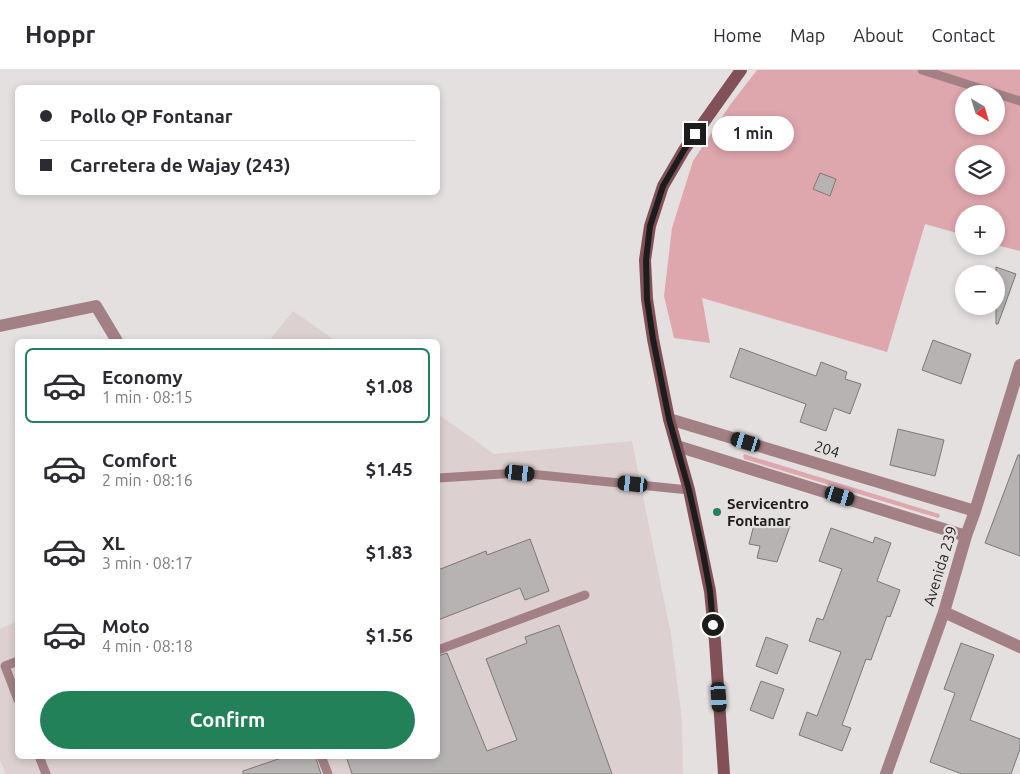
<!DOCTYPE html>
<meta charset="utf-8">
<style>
body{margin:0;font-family:Ubuntu,sans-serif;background:#f7f7f7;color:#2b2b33;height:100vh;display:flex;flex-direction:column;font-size:19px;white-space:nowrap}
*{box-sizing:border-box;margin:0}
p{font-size:16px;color:#7c7c81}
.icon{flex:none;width:28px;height:28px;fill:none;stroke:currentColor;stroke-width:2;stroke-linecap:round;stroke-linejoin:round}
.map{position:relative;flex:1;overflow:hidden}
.details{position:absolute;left:15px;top:269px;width:425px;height:420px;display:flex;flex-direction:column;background:#fff;border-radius:8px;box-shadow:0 2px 8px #0003}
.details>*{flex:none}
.top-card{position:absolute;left:15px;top:15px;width:425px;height:110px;border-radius:8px;box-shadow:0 2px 8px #0003;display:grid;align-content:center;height:110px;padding:0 25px;background:#fff}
.needle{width:32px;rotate:142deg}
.controls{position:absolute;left:955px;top:15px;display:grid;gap:10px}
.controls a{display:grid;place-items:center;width:50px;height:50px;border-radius:50%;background:#fff;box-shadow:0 2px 8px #0003;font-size:25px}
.end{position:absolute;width:22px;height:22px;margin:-11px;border:6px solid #1d1c1c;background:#fff;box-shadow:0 0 0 2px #fff}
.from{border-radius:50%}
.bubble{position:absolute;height:35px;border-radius:18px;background:#fff;box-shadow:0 2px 8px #0003;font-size:16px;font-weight:700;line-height:35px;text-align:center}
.car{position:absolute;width:15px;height:30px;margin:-15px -8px;border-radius:6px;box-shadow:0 0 4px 1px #0007;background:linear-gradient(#222 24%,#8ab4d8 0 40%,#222 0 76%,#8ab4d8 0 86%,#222 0)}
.top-card b{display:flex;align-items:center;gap:18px;height:48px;font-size:19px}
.top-card b+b{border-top:1px solid #e1e1e2}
.top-card i{width:12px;height:12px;background:#2b2b33}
ul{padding:9px 0 0;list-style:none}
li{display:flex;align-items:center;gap:15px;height:75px;margin:0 10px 8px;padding:0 15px;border:2px solid transparent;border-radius:8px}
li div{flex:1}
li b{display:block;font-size:19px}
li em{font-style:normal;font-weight:700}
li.active{border-color:#228159}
li>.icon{width:45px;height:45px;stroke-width:1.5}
.button{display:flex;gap:10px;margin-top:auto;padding:10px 25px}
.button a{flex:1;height:58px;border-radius:30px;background:#228159;color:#fff;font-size:20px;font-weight:700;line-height:58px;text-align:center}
header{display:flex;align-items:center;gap:30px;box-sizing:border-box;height:70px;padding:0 25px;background:#fff;border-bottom:1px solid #e1e1e2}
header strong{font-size:24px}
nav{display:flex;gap:28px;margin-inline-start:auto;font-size:18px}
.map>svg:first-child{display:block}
.built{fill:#ddd0d1}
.green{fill:#dea6ad;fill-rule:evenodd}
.building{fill:#b7b3b3;stroke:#7c7878}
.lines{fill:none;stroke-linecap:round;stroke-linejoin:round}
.service{stroke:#a38084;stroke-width:9}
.minor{stroke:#a38084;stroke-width:12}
.secondary{stroke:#825158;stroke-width:12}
.route{stroke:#1d1c1c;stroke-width:6}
.poi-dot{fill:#228159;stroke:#e4e0e0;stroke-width:2}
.labels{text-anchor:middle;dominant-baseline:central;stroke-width:4.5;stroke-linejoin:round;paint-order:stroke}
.street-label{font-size:15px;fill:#1d1c1c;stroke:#e4e0e0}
.poi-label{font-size:15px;font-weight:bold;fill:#1d1c1c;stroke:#e4e0e0;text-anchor:start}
</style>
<header>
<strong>Hoppr</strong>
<nav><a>Home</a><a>Map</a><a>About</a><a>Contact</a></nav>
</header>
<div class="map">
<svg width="1020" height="704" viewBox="0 0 1020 704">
<rect width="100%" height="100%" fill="#e4e0e0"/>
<path class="built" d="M293,241L336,271H269Z
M438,344L494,384L632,371L671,565L682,650L683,704H6L0,690V559L17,551L18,686H438Z"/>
<path class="green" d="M757,0H1020V181L996,175V144H964V165L925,154L887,282L702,228L710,273L674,268L664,226L672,158L693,91L730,35ZM964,24H996V56H964ZM964,84H996V116H964Z
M744,384L939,444L940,446L938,448L744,389L743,386Z"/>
<path class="building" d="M820,103L836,109L830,126L813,119Z
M996,197L1016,204L998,254H996Z
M933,270L971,284L961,314L922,300Z
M740,278L816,306L821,292L847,302L845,309L861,314L850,344L834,338L826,361L800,352L806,334L730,307Z
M898,359L944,370L935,406L890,395Z
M1018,385H1020V486L985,473Z
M756,447L790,456L777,492L757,488L760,476L749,474Z
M831,458L873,473L875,467L891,473L877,511L900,520L890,547L887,546L871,590L866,589L842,655L851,658L842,681L799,665L807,642L817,646L841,582L809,571L817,548L823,550L842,499L819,491Z
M530,469L549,521L525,530L520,518L438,550V500L486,481L487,485Z
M559,555L612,704H352L346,686H438V586L447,583L487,681L517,670L486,589L527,573L525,567Z
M766,567L788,575L777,604L756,596Z
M961,573L994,585L970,650L1020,669V679L1011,704H962L930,692L955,623L944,619Z
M761,611L784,619L773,649L750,640Z
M287,686H315L321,704H243V701Z"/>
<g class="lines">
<path class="service" d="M922,0L1020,31
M438,408L520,403L689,420
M438,580L585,525
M18,591L5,596L18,630
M39,686L46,704
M321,686L328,704"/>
<path class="minor" d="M0,256L96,236L117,271
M669,349L975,441
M677,376L966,466
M944,542L1020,577
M886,704L944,542L966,466L975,441L1020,295"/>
<path class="secondary" d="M724,704L715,572L710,521L689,420L669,349L653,269L647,229L645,190L650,156L663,116L684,80L741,0"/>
</g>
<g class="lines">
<path class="route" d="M695,64L684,80L663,116L650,156L646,190L647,229L653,269L669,349L689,420L703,483L710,521L713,555"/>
</g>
<circle class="poi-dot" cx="717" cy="442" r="5"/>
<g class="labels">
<g class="street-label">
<text transform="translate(827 379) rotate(17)">204</text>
<text transform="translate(940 496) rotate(-73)">Avenida 239</text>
</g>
<g class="poi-label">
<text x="727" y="433">Servicentro<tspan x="727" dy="17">Fontanar</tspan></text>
</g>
</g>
</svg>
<div class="controls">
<a><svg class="needle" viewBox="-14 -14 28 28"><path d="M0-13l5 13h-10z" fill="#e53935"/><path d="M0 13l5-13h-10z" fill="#7c7c81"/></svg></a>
<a><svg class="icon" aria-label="layers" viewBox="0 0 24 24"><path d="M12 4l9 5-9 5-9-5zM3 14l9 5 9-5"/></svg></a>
<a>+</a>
<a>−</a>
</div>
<i class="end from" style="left:713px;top:555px"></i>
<i class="end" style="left:695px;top:64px"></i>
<div class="bubble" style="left:712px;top:46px;width:82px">1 min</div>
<i class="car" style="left:746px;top:372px;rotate:287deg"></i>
<i class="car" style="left:520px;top:403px;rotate:96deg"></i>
<i class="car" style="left:633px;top:414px;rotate:276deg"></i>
<i class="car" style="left:840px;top:426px;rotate:107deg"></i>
<i class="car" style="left:719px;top:627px;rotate:176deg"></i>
<div class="top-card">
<b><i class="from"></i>Pollo QP Fontanar</b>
<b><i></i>Carretera de Wajay (243)</b>
</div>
<section class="details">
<ul>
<li class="active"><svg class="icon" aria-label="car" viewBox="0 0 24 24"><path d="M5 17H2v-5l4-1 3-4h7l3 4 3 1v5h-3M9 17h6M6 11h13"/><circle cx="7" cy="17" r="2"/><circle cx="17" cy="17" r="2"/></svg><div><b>Economy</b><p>1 min · 08:15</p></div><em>$1.08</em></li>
<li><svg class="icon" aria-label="car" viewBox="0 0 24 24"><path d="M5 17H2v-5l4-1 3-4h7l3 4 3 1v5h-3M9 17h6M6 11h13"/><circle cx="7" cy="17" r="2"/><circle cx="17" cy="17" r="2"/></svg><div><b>Comfort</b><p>2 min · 08:16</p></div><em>$1.45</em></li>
<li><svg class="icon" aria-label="car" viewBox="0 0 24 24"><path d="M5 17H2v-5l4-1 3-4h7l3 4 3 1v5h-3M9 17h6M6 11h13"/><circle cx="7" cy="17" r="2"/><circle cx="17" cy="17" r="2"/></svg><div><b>XL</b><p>3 min · 08:17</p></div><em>$1.83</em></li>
<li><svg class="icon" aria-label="car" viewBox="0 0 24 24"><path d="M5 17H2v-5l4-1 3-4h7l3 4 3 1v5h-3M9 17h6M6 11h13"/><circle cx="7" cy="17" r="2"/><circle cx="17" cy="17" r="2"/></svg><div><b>Moto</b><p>4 min · 08:18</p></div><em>$1.56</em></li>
</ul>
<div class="button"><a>Confirm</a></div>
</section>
</div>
